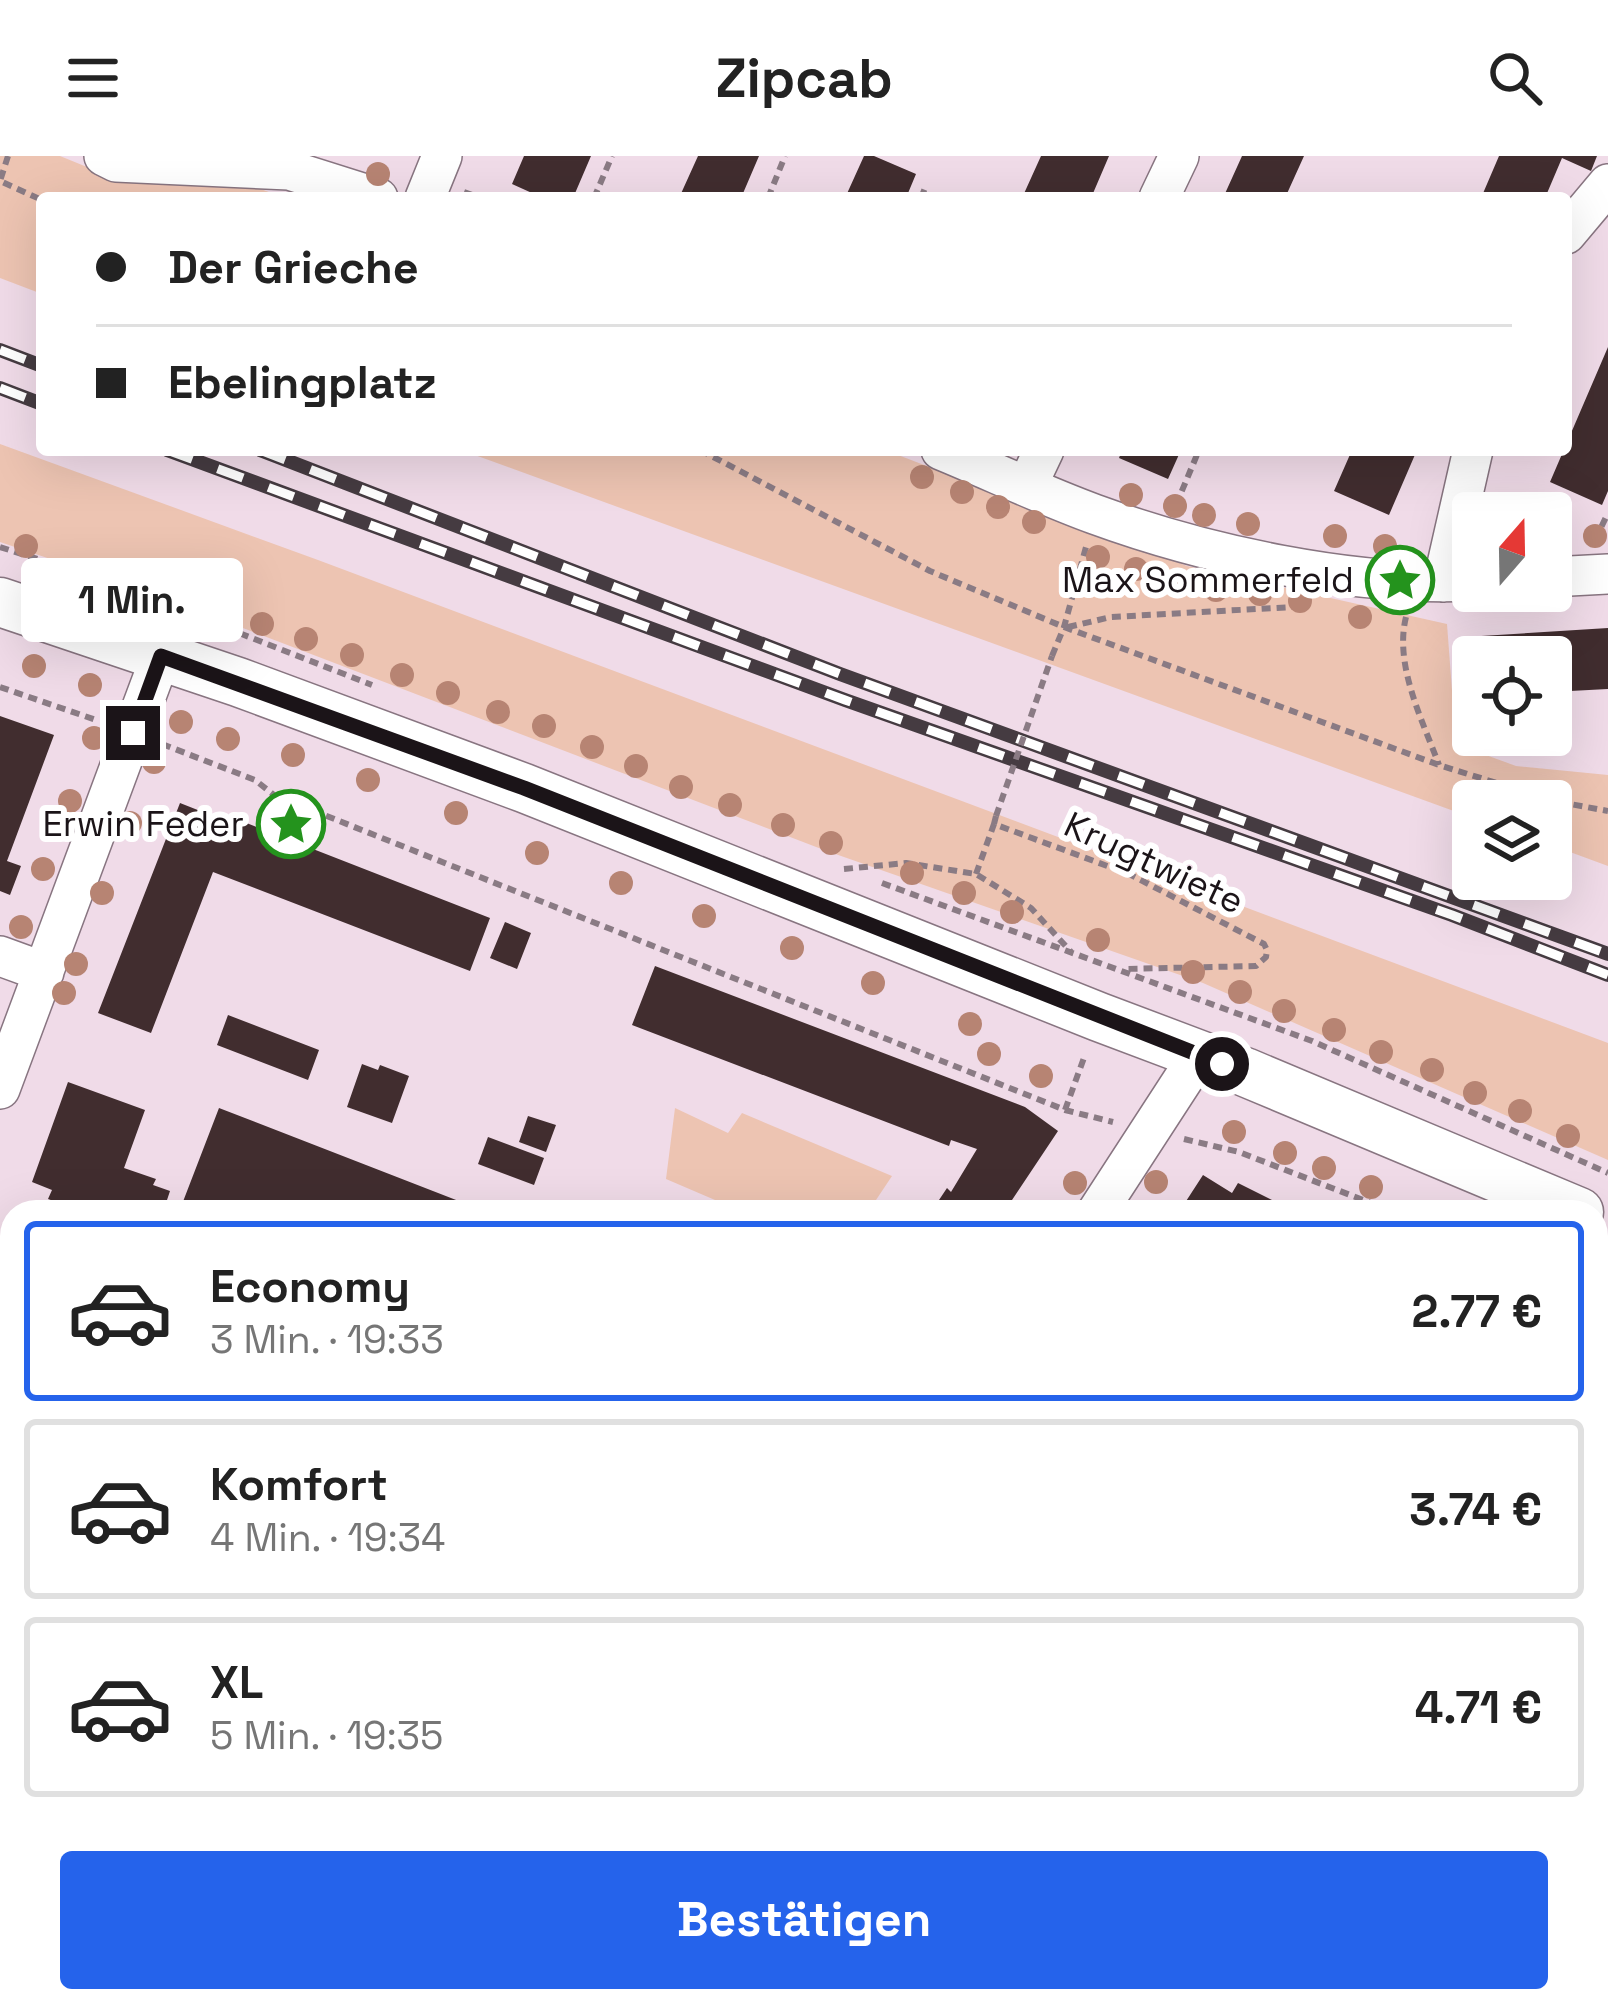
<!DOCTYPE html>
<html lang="de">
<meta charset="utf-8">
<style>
body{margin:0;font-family:"Space Grotesk",sans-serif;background:#f6f6f6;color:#222;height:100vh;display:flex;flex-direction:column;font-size:45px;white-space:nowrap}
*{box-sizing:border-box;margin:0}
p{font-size:39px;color:#767676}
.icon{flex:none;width:66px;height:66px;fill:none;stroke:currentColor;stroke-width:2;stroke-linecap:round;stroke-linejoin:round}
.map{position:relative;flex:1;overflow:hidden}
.side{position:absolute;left:0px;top:1044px;width:1608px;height:813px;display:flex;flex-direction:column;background:#fff;border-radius:36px 36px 0 0;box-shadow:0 12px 48px #0002}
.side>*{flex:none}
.banner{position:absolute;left:36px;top:36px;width:1536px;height:264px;border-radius:12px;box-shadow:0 12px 48px #0002;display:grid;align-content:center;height:264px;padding:0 60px;background:#fff}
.needle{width:78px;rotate:20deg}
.buttons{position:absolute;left:1452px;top:336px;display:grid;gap:24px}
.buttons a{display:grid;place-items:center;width:120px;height:120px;border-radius:12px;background:#fff;box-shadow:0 12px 48px #0002;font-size:60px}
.end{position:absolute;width:54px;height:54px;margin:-27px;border:15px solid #1b1418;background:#fff;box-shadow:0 0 0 6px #fff}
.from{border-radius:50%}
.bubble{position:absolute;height:84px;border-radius:12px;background:#fff;box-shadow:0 12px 48px #0002;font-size:39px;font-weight:800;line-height:84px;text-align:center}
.banner b{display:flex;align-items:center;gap:42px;height:114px;font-size:45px}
.banner b+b{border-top:3px solid #e0e0e0}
.banner i{width:30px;height:30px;background:#222}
ul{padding:21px 0 0;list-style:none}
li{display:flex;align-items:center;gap:36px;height:180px;margin:0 24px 18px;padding:0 36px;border:6px solid #e0e0e0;border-radius:12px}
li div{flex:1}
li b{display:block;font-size:45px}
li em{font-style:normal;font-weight:800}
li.current{border-color:#2563eb}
li>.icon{width:108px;height:108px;stroke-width:1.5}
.cta{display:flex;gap:24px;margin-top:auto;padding:24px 60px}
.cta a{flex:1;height:138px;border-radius:12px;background:#2563eb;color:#fff;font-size:48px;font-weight:800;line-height:138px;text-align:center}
header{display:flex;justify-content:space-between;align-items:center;height:156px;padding:0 60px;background:#fff;font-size:54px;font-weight:800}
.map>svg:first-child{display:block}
.green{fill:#edc4b2}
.building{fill:#412d2f}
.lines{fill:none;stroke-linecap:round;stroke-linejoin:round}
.minor-casing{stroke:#887581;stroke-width:42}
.major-casing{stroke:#887581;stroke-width:51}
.path{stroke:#8a7b84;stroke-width:6;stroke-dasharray:9 6;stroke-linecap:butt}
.minor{stroke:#fff;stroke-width:39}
.major{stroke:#fff;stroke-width:48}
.rail-casing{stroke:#453b41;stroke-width:14}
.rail{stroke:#fff;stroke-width:9;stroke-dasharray:27;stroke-linecap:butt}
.path-bridge{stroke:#8a7b84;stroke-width:6;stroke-dasharray:9 6;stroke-linecap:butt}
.tree{fill:#b78473}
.route{stroke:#1b1418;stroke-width:15}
.labels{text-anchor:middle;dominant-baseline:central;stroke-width:12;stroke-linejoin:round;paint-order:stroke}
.poi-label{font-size:36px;fill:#1b1418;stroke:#fff;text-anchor:end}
.street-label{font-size:36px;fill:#1b1418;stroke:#fff}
</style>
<header><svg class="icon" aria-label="menu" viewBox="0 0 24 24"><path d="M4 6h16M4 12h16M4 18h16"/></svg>Zipcab<svg class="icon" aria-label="search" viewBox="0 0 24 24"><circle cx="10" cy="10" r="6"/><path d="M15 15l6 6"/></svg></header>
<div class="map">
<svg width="1608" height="1855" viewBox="0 0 1608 1855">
<rect width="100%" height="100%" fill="#f0dbe8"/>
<path class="green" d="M0,0H60L109,20L231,22L285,42H42V138L0,122Z
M0,288L318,404L1608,887V1004L1203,827L824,694L151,437L0,386Z
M461,294H885L1187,410L1447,468L1456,588L1516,610L1608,619V710L1551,689V645H1473V662Z
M675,952L728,977L742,957L892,1020L868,1056H743L666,1023Z
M0,1481L12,1486V1845H442L434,1855H182L158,1846L154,1855H0Z
M1148,1845H1306L1300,1851L1305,1855H1159Z"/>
<path class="building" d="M524,0H591L573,42H543L512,28Z
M698,0H759L741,42H679Z
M864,0H874L916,18L906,42H845Z
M1041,0H1109L1091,42H1022Z
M1242,0H1304L1285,42H1223Z
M1499,0H1597L1591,15L1562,2L1545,42H1481Z
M1608,191V335L1602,349L1550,326Z
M1122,294H1181L1168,323L1119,302Z
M1352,294H1417L1389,359L1334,335Z
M1608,472V533L1551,536V501H1473V541H1467L1465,481Z
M0,560L54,579L7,705L21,710L10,739L0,735Z
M180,647L223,664L225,659L244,666L490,762L470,815L213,716L151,877L98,857Z
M505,766L531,777L517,813L490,802Z
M655,810L1025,951L1058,975L1004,1056H931L947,1032L951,1036L977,993L951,984L949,990L632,869Z
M228,859L319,894L308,924L217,889Z
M362,908L378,914L380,909L409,920L392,967L347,951Z
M68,926L145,954L124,1012L156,1023L153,1029L170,1035L163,1056H83L48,1043L52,1034L32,1026Z
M219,952L487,1056H179Z
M528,960L556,969L546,996L519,986Z
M488,981L544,1002L534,1029L478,1008Z
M1203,1019L1232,1037L1238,1027L1296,1056H1179Z
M0,1171L12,1176V1331L0,1361Z
M1608,1222V1279L1596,1271V1240Z
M231,1845H368L365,1855H256Z
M610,1845H765L759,1855H603Z
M916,1845H987L982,1855H933Z
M1462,1845H1558L1571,1855H1475Z"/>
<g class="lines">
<g class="minor-casing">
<path id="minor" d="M104,0L116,6L289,14L378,42
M425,42L442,0
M1159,42L1179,0
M1566,78L1608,28
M941,294C992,315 1042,339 1094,358C1206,399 1354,431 1473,425
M1027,330L1044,294
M1551,421L1608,418
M1443,426L1473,294
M0,800L44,816
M0,933L161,500
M1097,1056L1199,899
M1380,1845L1393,1855
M495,1855L503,1845"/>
</g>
<g class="major-casing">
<path id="major" d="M0,446L238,526L524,632L1099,861L1245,916L1579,1056"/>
</g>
<path class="path" d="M8,0L0,25L42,44
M464,36L480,42
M594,42L612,0
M768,42L785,0
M921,42L925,32
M700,294L930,415L1064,471L1439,609L1554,645L1608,655
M1176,349L1199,294
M1595,384L1608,357
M0,391L106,425L372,529
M1406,461C1394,509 1422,563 1439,609
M1068,471L1111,461L1293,451
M1052,500L1064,471L1086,391
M0,531L99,565
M162,588L255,624L274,639L1065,954L1113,966
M996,660L994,668L1129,718L1264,788L1267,794L1266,801L1256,810L1123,813
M844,713L906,707L976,718L1031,752L1072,797
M976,718L994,668
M882,727L1312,885L1608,1017
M1065,954L1085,899
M1184,983L1239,996L1394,1056
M1596,1138L1608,1143
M1311,1845L1325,1855"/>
<use href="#minor" class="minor"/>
<use href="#major" class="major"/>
<g class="rail-casing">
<path id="rail" d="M0,194L42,210
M0,232L42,248
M167,294L845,544L1452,759L1608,819
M260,294L840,518L1608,798"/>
</g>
<use href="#rail" class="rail"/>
<path class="path-bridge" d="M996,660L1052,500"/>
</g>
<g class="tree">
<circle cx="378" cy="18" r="12"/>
<circle cx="922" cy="321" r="12"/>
<circle cx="962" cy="336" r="12"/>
<circle cx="1131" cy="339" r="12"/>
<circle cx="1175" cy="350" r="12"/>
<circle cx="998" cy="351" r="12"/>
<circle cx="1204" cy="359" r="12"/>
<circle cx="1034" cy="366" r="12"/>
<circle cx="1248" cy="368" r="12"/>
<circle cx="1335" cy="380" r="12"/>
<circle cx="1595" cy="380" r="12"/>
<circle cx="26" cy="390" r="12"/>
<circle cx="1385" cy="390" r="12"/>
<circle cx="1098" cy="401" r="12"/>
<circle cx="1136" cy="413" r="12"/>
<circle cx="1180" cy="427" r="12"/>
<circle cx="165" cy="433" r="12"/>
<circle cx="1216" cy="434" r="12"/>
<circle cx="197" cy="438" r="12"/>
<circle cx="1260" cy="438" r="12"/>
<circle cx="1300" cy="445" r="12"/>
<circle cx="1360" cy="461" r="12"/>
<circle cx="262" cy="468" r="12"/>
<circle cx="306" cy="483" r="12"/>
<circle cx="352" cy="499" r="12"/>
<circle cx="34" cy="510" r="12"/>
<circle cx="402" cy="519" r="12"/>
<circle cx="90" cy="529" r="12"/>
<circle cx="448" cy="537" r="12"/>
<circle cx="498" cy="556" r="12"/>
<circle cx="181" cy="566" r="12"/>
<circle cx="544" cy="570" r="12"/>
<circle cx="94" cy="582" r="12"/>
<circle cx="228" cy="583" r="12"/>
<circle cx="592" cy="591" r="12"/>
<circle cx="293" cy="599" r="12"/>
<circle cx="154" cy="606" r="12"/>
<circle cx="636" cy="610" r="12"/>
<circle cx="368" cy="624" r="12"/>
<circle cx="681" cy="631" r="12"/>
<circle cx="70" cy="645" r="12"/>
<circle cx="730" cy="649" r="12"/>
<circle cx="456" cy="657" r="12"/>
<circle cx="130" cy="667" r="12"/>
<circle cx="783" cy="669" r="12"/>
<circle cx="831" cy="687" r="12"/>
<circle cx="537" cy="697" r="12"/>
<circle cx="43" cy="713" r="12"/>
<circle cx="912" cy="717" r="12"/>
<circle cx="621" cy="727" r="12"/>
<circle cx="102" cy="737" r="12"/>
<circle cx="964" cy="737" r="12"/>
<circle cx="1012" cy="756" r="12"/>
<circle cx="704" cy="760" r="12"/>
<circle cx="21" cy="771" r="12"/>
<circle cx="1098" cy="784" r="12"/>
<circle cx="792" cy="792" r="12"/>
<circle cx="76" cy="808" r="12"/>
<circle cx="1193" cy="816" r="12"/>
<circle cx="873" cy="827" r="12"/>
<circle cx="1240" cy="836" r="12"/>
<circle cx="64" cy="837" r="12"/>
<circle cx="1284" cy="855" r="12"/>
<circle cx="970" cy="868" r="12"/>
<circle cx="1334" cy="874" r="12"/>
<circle cx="1381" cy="896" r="12"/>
<circle cx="989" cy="898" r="12"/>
<circle cx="1432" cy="914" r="12"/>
<circle cx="1041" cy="920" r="12"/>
<circle cx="1475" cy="937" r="12"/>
<circle cx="1520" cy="955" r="12"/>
<circle cx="1234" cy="976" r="12"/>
<circle cx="1568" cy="980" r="12"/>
<circle cx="1285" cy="997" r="12"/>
<circle cx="1324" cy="1012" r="12"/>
<circle cx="1156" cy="1026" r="12"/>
<circle cx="1075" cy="1027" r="12"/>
<circle cx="1371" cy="1031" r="12"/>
</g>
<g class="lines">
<path class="route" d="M133,577L161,500L524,632L1222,908"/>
</g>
<defs>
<g id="sight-ring" transform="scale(3.45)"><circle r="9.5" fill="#fff" stroke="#24931d" stroke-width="1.5"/><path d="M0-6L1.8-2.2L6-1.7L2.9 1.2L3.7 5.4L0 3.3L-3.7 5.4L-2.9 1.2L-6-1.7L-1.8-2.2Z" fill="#24931d"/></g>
</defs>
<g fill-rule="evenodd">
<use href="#sight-ring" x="1400" y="424"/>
<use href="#sight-ring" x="291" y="668"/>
</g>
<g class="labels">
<g class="poi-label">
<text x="1354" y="424">Max Sommerfeld</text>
<text x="244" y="668">Erwin Feder</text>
</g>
<g class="street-label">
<text transform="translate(1154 707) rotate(25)">Krugtwiete</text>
</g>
</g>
</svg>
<div class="buttons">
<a><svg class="needle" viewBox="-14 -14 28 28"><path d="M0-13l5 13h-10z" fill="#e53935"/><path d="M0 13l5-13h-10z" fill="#767676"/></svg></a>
<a><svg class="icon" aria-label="locate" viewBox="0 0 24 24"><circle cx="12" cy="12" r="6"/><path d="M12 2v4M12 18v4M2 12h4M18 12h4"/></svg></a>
<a><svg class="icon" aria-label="layers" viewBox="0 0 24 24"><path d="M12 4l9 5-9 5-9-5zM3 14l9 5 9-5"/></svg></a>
</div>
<i class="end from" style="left:1222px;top:908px"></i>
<i class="end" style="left:133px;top:577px"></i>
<div class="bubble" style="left:21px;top:402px;width:222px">1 Min.</div>
<div class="banner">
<b><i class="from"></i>Der Grieche</b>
<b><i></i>Ebelingplatz</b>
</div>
<section class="side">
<ul>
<li class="current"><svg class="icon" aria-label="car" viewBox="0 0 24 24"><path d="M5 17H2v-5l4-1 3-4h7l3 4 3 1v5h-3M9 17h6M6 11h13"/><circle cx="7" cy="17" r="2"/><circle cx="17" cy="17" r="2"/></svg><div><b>Economy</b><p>3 Min. · 19:33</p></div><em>2.77 €</em></li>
<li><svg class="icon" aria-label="car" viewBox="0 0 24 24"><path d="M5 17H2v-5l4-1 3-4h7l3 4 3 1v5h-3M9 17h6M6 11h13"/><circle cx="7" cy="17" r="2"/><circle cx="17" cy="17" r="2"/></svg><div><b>Komfort</b><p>4 Min. · 19:34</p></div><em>3.74 €</em></li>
<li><svg class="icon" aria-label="car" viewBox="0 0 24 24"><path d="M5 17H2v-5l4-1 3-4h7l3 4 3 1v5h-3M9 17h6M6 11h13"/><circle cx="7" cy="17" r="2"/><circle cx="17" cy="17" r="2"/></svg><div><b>XL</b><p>5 Min. · 19:35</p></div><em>4.71 €</em></li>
</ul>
<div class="cta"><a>Bestätigen</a></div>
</section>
</div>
